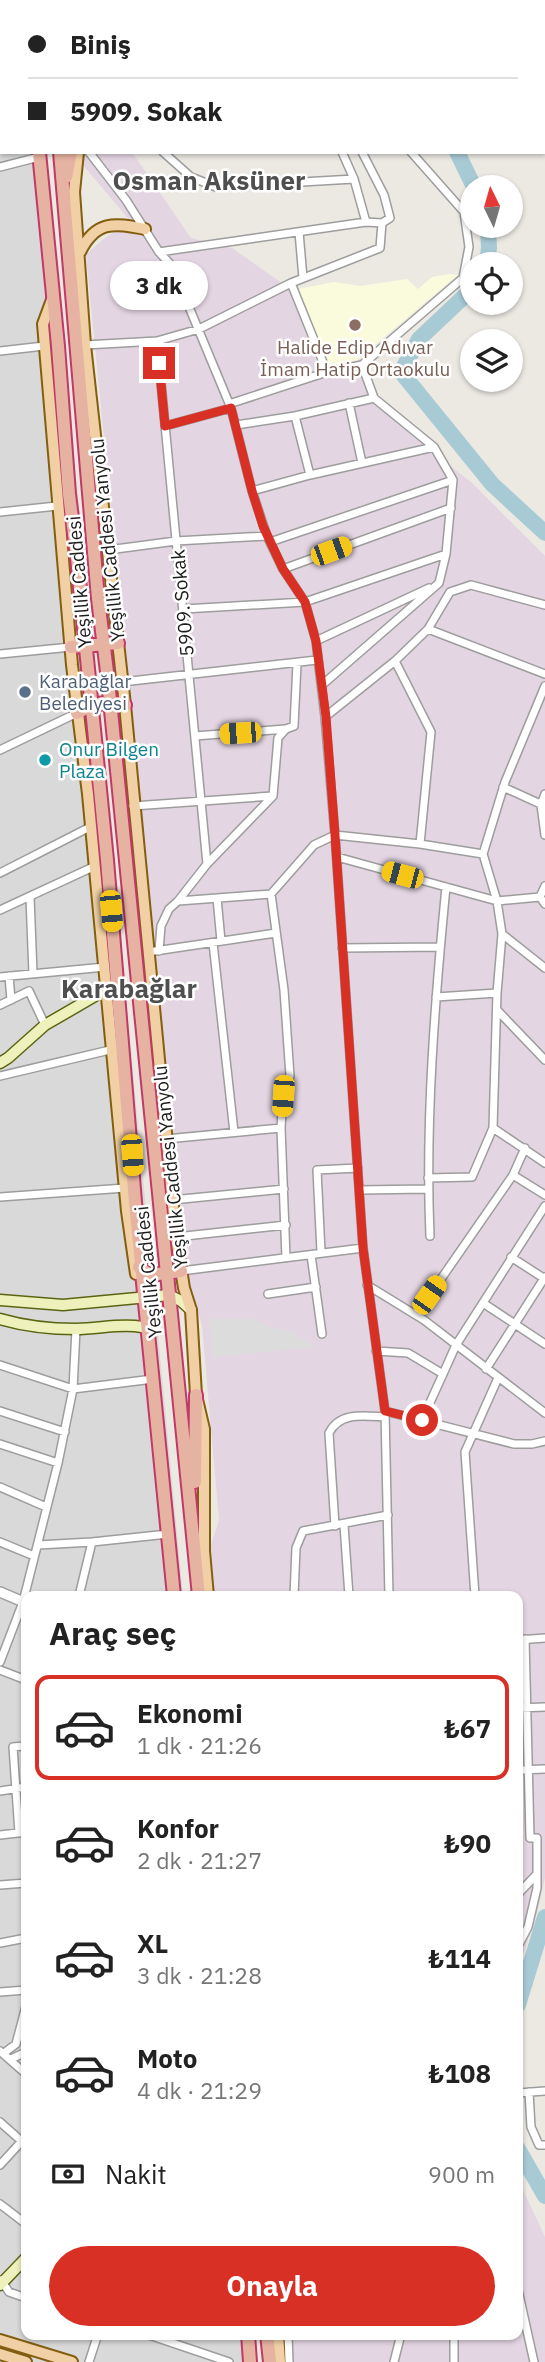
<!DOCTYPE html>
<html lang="tr">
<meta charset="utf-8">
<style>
body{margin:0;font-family:"IBM Plex Sans",sans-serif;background:#f6f6f6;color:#222;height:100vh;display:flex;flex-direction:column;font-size:26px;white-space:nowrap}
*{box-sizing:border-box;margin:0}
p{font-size:23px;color:#767676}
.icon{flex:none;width:38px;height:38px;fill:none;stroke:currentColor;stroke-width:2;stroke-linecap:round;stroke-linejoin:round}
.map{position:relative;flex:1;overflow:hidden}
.details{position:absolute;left:21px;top:1591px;width:502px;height:749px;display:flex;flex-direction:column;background:#fff;border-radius:14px;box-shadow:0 2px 5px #0004}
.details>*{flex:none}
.guide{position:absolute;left:0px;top:0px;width:546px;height:154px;box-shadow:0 2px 5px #0004;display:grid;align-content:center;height:154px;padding:0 28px;background:#fff}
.needle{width:46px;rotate:355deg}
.buttons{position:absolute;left:460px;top:175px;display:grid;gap:14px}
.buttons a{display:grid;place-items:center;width:63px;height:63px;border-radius:50%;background:#fff;box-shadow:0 2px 5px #0004;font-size:35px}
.end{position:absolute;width:32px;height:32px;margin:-16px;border:9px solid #d93025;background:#fff;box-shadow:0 0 0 4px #fff}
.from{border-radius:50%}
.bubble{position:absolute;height:49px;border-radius:24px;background:#fff;box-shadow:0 2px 5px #0004;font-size:23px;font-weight:700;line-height:49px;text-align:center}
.car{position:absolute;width:21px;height:42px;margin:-21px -10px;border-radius:9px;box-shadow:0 0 5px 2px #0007;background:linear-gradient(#f5c518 24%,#345 0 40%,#f5c518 0 76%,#345 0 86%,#f5c518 0)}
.guide b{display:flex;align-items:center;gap:24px;height:66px;font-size:26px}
.guide b+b{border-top:2px solid #e0e0e0}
.guide i{width:18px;height:18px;background:#222}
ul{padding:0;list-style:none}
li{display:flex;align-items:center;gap:21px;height:105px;margin:0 14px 10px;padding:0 14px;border:4px solid transparent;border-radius:14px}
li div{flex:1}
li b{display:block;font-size:26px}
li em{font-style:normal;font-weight:700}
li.on{border-color:#d93025}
li>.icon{width:63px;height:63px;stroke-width:1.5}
h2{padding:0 28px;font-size:32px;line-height:84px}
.pay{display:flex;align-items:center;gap:18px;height:77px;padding:0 28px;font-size:26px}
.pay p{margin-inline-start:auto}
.action{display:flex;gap:14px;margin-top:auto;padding:14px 28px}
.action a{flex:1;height:80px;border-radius:42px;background:#d93025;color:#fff;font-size:28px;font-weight:700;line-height:80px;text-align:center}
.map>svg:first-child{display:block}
.residential{fill:#dad9d9}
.industrial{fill:#e4d5e2}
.education{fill:#fafbdd}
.parking{fill:#dcdcdc}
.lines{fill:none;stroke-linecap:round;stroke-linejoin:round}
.river{stroke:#a8cad5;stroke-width:16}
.minor-casing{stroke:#9d9d9d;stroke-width:10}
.tertiary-casing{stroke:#9d9d9d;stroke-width:12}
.secondary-casing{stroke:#5b6511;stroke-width:13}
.primary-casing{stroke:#835e11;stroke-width:14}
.trunk-casing{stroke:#c23866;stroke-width:16}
.minor{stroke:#fff;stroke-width:7}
.tertiary{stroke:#fff;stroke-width:9}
.secondary{stroke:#eef1bc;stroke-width:10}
.primary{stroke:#f0d0a4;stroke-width:10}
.trunk{stroke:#e6b2a2;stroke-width:12}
.route{stroke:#d93025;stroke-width:9}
.education-dot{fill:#8d6e63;stroke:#fff;stroke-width:2.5}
.service-dot{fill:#5c6f8a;stroke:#fff;stroke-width:2.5}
.culture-dot{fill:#0f9aa8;stroke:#fff;stroke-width:2.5}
.labels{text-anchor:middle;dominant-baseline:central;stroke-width:5;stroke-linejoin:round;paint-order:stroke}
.education-label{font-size:19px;fill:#785e54;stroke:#fff}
.street-label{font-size:19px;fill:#1c1c1c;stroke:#fff}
.service-label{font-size:19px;fill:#4e5e75;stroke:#fff;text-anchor:start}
.culture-label{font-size:19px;fill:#0d838f;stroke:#fff;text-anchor:start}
.district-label{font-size:26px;font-weight:bold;fill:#4f4f4f;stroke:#fff}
</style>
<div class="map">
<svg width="545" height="2362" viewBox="0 0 545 2362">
<rect width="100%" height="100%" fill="#ece9e3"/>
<path class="residential" d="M0,145H2V152H45L183,1596H26V2334L254,2335L257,2362H0Z"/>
<path class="industrial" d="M81,152H132L191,238L232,248L289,288L318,365L359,362L368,372L378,398L422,443L472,483L545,556V1878L537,1913L518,1970V1596H214L209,1551L219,1520L202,1326L179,1245L172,1134L86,254L106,237L131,222L77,158Z
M518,2179L545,2237V2362H292L290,2335L518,2334Z"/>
<path class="education" d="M449,274L458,275L357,360L326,367L298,289L334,282L360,286L407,279L418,289L432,277Z"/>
<path class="parking" d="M254,1319L271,1328L288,1330L315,1347L212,1357L209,1319Z"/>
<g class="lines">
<path class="river" d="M376,2V0
M457,152L474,187
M487,264L489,248L488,226
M472,289L419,339L401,372L492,484L545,533
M518,2005L545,1917
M518,2149L545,2196"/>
<g class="minor-casing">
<path id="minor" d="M314,0V2
M181,2V0
M89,152L126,200L159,252L172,266L231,408L252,491L267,536L283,569L305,602L316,641L325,717L335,835L363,1248L385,1411L514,1444H532L545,1441
M163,152L191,177L216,187L354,179
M342,152L354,179L366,222
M362,152L384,195L390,218L382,223
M0,167L39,157
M299,232L303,278
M291,283L327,372
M157,341L207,864
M85,345L157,341L199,329L291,283L380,248L382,223L366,222L159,252
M0,351L44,346
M349,403L362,463
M229,404L327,372L362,365L463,278L469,247L464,212L411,152
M295,416L310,475
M236,425L295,416L374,398
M165,426L231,408
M252,491L310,475L434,447
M0,512L57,506
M270,542L453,480
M108,550L176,541L267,536
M283,569L451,508
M545,605L471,585L450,592L428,629L545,674
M184,609L305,602L446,554
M316,641L429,588
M0,654L71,647
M395,661L431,732L420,844
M122,682L317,660
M322,685L439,583L446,554L453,480L434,447L374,398L362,365
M325,717L395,661L428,629
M195,736L285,729
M0,750L77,713
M503,787L545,806
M545,794L541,805L545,835
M133,806L272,796
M337,857L497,901L540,897L545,904
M0,873L90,827
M271,894L284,990L290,1076L283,1096L281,1128L286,1258
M30,897L33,974
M540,897L545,886
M217,898L221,941
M178,901L271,894L314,845L335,835L420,844L483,854L505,782L545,686
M0,910L93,867
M502,934L545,968
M213,943L234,1132
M342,948L440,947
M155,951L276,933
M159,951L161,926L169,909L178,901L207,864L273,796L278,738L286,729L294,726L297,664
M9,976L11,1000
M0,977L105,967
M436,997L497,993
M0,1005L29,991L45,1025
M497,1010L545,1060
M0,1076L114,1049
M493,1128L545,1163
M166,1139L281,1128
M513,1175L545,1195
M428,1178L472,1177L493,1128L497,993L502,934L497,901L483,854
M359,1190L428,1189
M0,1197L125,1188
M172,1200L284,1189
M430,1236C425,1122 435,1000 446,887
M176,1237L286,1225
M321,1252L317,1170L358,1168
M311,1255L322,1334
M511,1257L545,1279
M181,1271L363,1248
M367,1285L424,1320L545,1413
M268,1294L316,1287
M483,1303L545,1344
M416,1315L513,1175L525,1148
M376,1351L408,1353L443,1374L456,1345L545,1206
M0,1365L73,1389L153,1379
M486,1369L545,1277
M0,1411L65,1432
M385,1411L389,1596
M422,1420L443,1374
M0,1444L58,1463
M0,1487L46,1507
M344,1525L349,1596
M335,1526L329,1433C340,1411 365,1416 385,1417
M0,1542L34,1556
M38,1545L92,1542L168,1534
M79,1596L92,1542
M294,1596L296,1548L303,1531L388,1515
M475,1596L465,1452L498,1378
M518,1640L545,1638
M0,1662L23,1602L58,1463L73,1389L76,1329
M0,1670L26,1680
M518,1708L545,1707
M518,1770L545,1769
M0,1791L26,1787
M19,1833L13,1747L24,1746L26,1741
M0,1835L26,1832
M0,1885L26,1883
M518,1894L536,1875
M0,1943L26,1938
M518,1946L528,1927L537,1888V1838H530L525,1639
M0,1992L26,1990
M0,2051L26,2074
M4,2053L16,2044L26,2006
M11,2059L26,2052
M529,2092L531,2127L539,2145H545
M518,2093L545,2091
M0,2122L26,2145
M0,2165L22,2141
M0,2204L26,2224
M1,2280L9,2292L26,2298
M518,2290L534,2362
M146,2334L229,2362
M288,2334L289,2362
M89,2362L98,2334
M394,2362L401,2334
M454,2362V2334"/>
</g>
<g class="tertiary-casing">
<path id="tertiary" d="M0,1592L26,1603"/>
</g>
<g class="secondary-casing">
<path id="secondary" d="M0,1063L8,1058L45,1025L107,989
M0,1300L63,1305L169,1295L181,1301L191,1310
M0,1319C24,1326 51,1329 76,1329C99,1329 120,1323 142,1327
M0,2285L26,2258"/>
</g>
<g class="primary-casing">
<path id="primary" d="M78,152L74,192L85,345L125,705L176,1237L184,1288L191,1310L196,1395L204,1429V1551L208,1596
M80,252C96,220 114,223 145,229
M53,297L43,324L72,665L88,794L127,1211L136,1274
M278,2334L280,2362
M0,2340L72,2362
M0,2354L26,2362"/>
</g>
<g class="trunk-casing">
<path id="trunk" d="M20,0V2
M29,2V0
M52,2L53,0
M110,2L119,0
M156,2L157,0
M39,152L58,346L69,494L77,558L107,860L135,1202L174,1596
M60,152L98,599L108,680L199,1596
M66,177L71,152
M71,647L118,643
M77,713C93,703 106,701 125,705
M139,1267L150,1275L181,1271
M195,1482L196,1395
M248,2334L250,2362
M267,2334L270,2362"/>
</g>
<use href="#minor" class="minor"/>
<use href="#tertiary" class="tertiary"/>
<use href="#secondary" class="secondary"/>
<use href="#primary" class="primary"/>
<use href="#trunk" class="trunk"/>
</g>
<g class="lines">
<path class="route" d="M159,363L165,426L231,408L252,491L263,526L283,569L305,602L316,641L326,717L335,835L363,1248L385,1411L422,1420"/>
</g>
<circle class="education-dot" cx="355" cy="325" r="7"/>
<circle class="service-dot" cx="25" cy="692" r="7"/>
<circle class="culture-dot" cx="45" cy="760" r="7"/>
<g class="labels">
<g class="education-label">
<text x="355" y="347">Halide Edip Adıvar<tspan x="355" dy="22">İmam Hatip Ortaokulu</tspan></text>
</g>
<g class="street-label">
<text transform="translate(107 540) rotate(-96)">Yeşillik Caddesi Yanyolu</text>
<text transform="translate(79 582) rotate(-95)">Yeşillik Caddesi</text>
<text transform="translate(182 603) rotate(-95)">5909. Sokak</text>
<text transform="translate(170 1167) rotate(-96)">Yeşillik Caddesi Yanyolu</text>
<text transform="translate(148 1272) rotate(-96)">Yeşillik Caddesi</text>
</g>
<g class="service-label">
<text x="39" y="681">Karabağlar<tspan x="39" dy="22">Belediyesi</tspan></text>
</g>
<g class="culture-label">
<text x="59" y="749">Onur Bilgen<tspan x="59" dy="22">Plaza</tspan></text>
</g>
<g class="district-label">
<text x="209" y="180">Osman Aksüner</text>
<text x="129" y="988">Karabağlar</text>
</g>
</g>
</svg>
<div class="buttons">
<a><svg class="needle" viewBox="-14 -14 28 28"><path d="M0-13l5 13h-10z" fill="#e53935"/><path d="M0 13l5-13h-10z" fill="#767676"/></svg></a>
<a><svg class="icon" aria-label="locate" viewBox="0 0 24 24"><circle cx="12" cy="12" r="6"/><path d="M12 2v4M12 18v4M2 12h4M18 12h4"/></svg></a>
<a><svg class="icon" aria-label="layers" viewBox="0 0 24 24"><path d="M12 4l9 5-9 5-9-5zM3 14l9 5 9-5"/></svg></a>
</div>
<i class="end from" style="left:422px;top:1420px"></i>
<i class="end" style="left:159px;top:363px"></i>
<div class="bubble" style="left:110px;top:261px;width:98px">3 dk</div>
<i class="car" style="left:331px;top:551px;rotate:70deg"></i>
<i class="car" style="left:240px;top:733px;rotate:266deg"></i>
<i class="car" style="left:402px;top:875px;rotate:285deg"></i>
<i class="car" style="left:111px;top:911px;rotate:175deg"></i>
<i class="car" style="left:283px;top:1096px;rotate:184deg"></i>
<i class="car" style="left:132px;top:1155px;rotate:176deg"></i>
<i class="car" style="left:429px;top:1295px;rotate:35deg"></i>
<div class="guide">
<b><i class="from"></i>Biniş</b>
<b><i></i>5909. Sokak</b>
</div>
<section class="details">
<h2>Araç seç</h2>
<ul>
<li class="on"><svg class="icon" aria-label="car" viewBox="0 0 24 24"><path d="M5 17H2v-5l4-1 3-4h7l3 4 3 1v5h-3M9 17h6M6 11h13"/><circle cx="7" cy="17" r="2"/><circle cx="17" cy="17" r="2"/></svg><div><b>Ekonomi</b><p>1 dk · 21:26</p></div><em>₺67</em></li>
<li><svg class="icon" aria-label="car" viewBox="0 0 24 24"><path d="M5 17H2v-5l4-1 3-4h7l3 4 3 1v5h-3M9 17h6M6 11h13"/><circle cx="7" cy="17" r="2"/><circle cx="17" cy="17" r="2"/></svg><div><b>Konfor</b><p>2 dk · 21:27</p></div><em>₺90</em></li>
<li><svg class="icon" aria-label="car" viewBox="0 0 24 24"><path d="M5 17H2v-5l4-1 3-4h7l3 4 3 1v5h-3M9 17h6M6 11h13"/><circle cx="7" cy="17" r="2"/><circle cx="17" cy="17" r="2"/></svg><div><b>XL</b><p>3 dk · 21:28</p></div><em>₺114</em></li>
<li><svg class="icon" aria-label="car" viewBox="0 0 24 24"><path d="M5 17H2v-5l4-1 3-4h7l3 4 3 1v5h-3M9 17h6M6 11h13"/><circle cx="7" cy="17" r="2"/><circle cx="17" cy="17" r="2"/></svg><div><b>Moto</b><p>4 dk · 21:29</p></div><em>₺108</em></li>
</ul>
<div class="pay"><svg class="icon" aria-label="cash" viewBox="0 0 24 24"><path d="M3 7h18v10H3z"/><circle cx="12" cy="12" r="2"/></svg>Nakit<p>900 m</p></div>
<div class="action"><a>Onayla</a></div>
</section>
</div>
